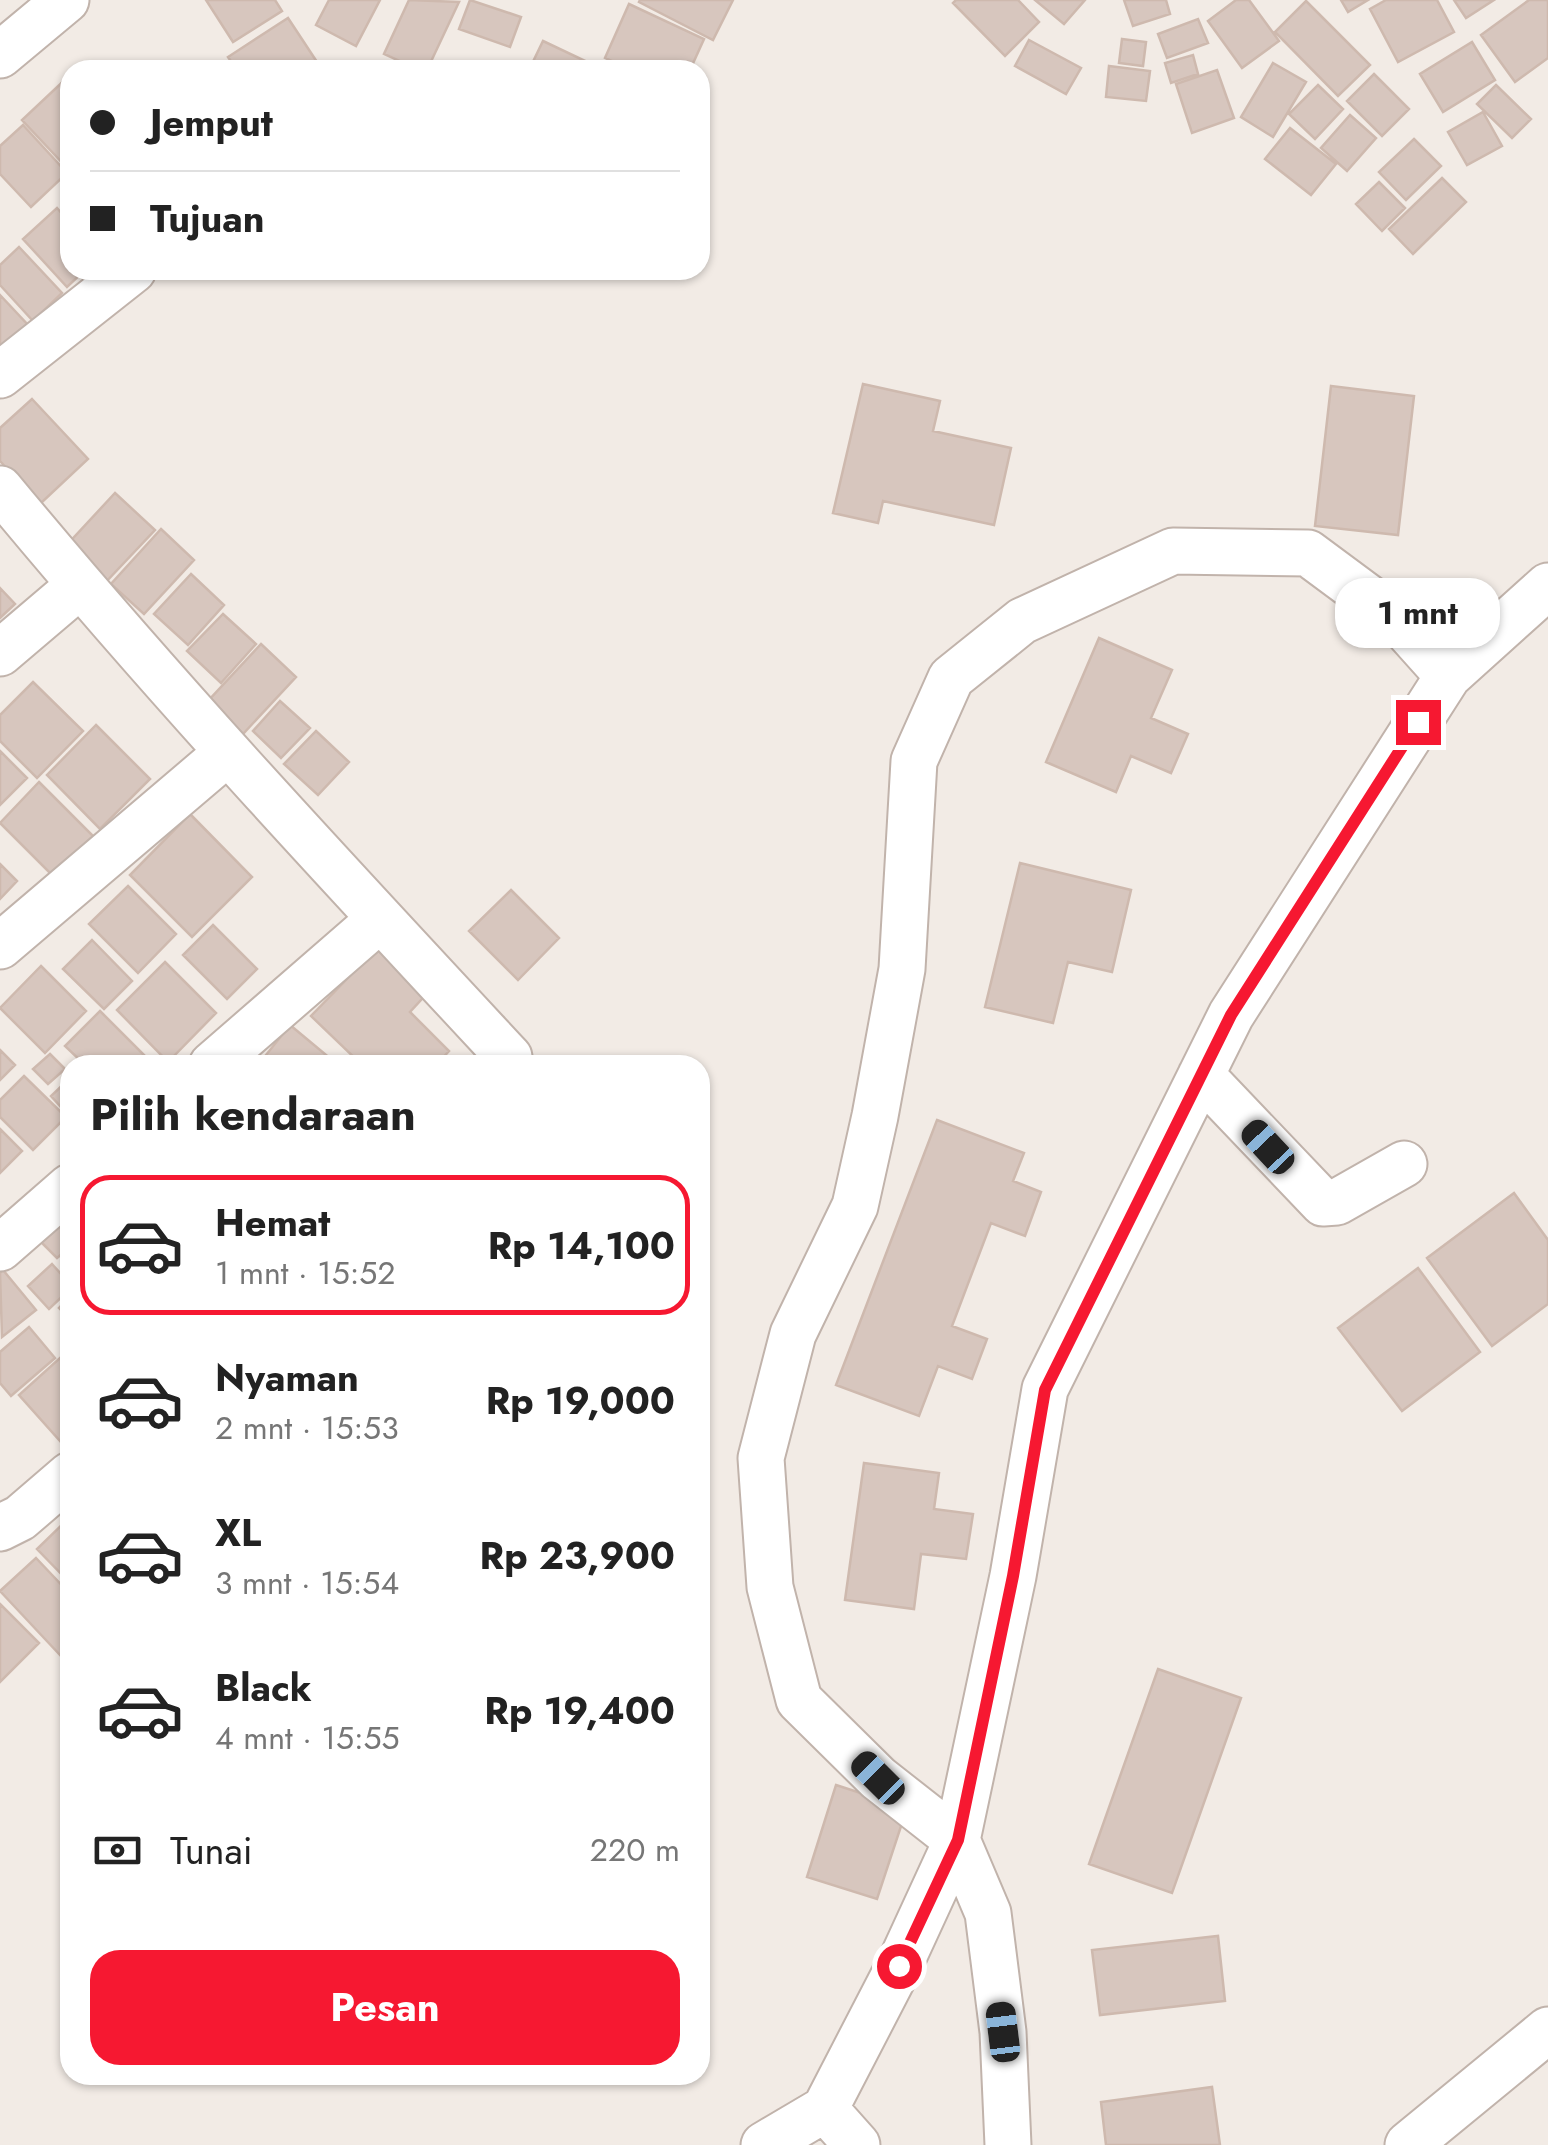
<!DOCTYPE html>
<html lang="id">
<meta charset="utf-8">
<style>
body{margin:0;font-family:Jost,sans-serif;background:#f6f6f6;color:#222;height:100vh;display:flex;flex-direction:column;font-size:38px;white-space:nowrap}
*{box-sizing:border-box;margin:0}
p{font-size:32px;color:#767676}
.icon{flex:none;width:55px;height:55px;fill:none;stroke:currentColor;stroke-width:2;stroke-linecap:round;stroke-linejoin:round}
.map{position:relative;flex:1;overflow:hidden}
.panel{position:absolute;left:60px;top:1055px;width:650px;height:1030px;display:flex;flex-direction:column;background:#fff;border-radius:30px;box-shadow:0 2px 8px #0004}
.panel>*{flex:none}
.hud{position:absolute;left:60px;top:60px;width:650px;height:220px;border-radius:30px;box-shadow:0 2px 8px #0004;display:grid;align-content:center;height:220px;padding:0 30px;background:#fff}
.end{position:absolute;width:45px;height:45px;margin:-22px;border:12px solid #f61831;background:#fff;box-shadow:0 0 0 5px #fff}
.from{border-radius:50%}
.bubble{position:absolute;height:70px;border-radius:30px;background:#fff;box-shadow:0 2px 8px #0004;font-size:32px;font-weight:700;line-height:70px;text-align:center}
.car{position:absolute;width:30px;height:60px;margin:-30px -15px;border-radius:12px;box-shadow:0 0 8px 2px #0007;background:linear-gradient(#222 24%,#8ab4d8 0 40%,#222 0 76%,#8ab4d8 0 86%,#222 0)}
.hud b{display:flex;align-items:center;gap:35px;height:95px;font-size:38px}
.hud b+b{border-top:2px solid #e0e0e0}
.hud i{width:25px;height:25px;background:#222}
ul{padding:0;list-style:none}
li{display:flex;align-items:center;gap:30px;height:140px;margin:0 20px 15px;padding:0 10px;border:5px solid transparent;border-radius:30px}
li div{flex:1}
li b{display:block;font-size:38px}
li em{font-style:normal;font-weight:700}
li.current{border-color:#f61831}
li>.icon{width:90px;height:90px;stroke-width:1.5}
h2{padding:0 30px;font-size:45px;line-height:120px}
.pay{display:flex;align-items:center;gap:25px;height:110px;padding:0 30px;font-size:38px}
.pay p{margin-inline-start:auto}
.primary-button{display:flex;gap:20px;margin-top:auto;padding:20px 30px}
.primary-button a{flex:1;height:115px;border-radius:30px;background:#f61831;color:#fff;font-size:40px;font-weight:700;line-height:115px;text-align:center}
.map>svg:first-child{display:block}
.building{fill:#d7c6be;stroke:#ceb9ae;stroke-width:2.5}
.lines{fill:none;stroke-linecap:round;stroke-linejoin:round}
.minor-casing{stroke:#c1b3ab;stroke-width:49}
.minor{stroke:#fff;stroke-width:45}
.route{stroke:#f61831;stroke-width:12}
</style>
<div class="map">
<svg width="1548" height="2145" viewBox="0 0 1548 2145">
<rect width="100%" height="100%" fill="#f2ebe5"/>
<path class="building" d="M206,0H275L282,11L233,42Z
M329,0H380L356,46L316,25Z
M409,0L459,2L427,70H419L384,54Z
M470,0L521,17L510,47L459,29Z
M640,0H733L713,40L639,2Z
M956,0H1018L1039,22L1005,56L953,3Z
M1035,0H1085L1064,24Z
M1124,0H1166L1170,14L1133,26Z
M1236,0H1249L1279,41L1242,68L1208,21Z
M1341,0H1368L1348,12Z
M1386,0H1437L1454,32L1398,62L1370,9Z
M1454,0H1494L1466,18Z
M1529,0H1548V58L1515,82L1481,35Z
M1306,1L1370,65L1338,96L1275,32Z
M629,4L704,39L690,70H631L605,58Z
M288,18L317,62L305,70H237L228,57Z
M1198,19L1208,43L1167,58L1158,34Z
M1122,39L1146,42L1143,66L1119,63Z
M1029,40L1081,68L1066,94L1015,66Z
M543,41L596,66L594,70H529Z
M1472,42L1495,80L1443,112L1420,74Z
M1193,55L1198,74L1171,83L1165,63Z
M1273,63L1306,82L1273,137L1241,117Z
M1109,66L1150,71L1146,101L1106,97Z
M1217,70L1234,118L1192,133L1176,84Z
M1374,74L1409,109L1382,136L1347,101Z
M70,75V171L22,120Z
M1318,85L1343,109L1315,139L1289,114Z
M1496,85L1531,119L1512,138L1477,104Z
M1483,112L1502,146L1467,165L1448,132Z
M1350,115L1376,138L1347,171L1321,148Z
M23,125L67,173L31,207L0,174V146Z
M1290,128L1336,164L1311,195L1265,159Z
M1414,139L1441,166L1406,200L1379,172Z
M1442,178L1466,202L1413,254L1389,229Z
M1379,182L1405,208L1382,231L1356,204Z
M57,208L70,223V270H85L67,287L23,239Z
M19,247L62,293L33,321L0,285V265Z
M0,295L29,326L0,354Z
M863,384L940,401L933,431L1011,448L994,525L883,501L878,523L833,513Z
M1331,386L1414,396L1398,535L1315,526Z
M32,399L88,459L40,504L0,461V428Z
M115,493L155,530L103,585L64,548Z
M161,529L194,560L144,614L111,584Z
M191,574L224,605L188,645L154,614Z
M0,588L15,604L0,618Z
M223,614L256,644L221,683L187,651Z
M1099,638L1172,670L1151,718L1188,734L1171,773L1131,756L1116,792L1046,762Z
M261,644L296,677L243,734L208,701Z
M33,682L83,731L37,778L0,741V715Z
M280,701L310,728L281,758L253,731Z
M96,725L150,779L100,829L47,775Z
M316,731L349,762L318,795L284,764Z
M0,751L27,778L0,805Z
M39,782L93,836L53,876L0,823Z
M190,814L252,877L192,937L130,875Z
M1020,863L1131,890L1112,972L1068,962L1053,1023L985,1007Z
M0,864L17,881L0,899Z
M128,886L176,934L138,973L89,924Z
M511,890L559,938L518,980L469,931Z
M213,925L257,969L227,999L183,955Z
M92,940L132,981L104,1009L63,969Z
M384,941L432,988L410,1012L449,1051L436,1065H362L311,1016Z
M165,962L216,1013L168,1062L117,1010Z
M41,966L86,1011L45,1053L0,1008Z
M100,1011L146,1057L138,1065H85L65,1046Z
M290,1025L337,1064L336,1065H268L262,1060Z
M0,1050L15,1065L0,1080Z
M50,1054L65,1069L48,1084L33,1069Z
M24,1076L66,1117L33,1150L0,1117V1100Z
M70,1078V1117L51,1096Z
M937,1120L1024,1153L1013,1181L1041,1192L1025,1236L991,1223L952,1326L987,1339L972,1379L938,1366L919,1416L836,1385Z
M0,1129L22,1151L0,1173Z
M1514,1193L1548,1240V1304L1492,1346L1427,1258Z
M57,1219L70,1234V1247L57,1258L37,1238Z
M52,1264L70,1284V1289L49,1309L28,1286Z
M1418,1268L1480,1352L1402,1411L1338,1328Z
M3,1270L36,1310L2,1337L0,1273Z
M70,1296V1319L59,1308Z
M29,1327L55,1358L11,1396L0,1383V1352Z
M60,1358L70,1369V1432L60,1441L19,1395Z
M864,1463L939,1473L934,1509L973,1514L966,1559L921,1554L914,1609L845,1600Z
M70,1517V1583L37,1549Z
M36,1558L70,1594V1645L60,1655L0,1591Z
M0,1604L39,1643L0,1682Z
M1158,1669L1241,1698L1172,1893L1089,1864Z
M836,1785L907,1808L877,1899L807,1877Z
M1218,1936L1225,2001L1100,2015L1092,1950Z
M1212,2087L1220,2145H1106L1101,2102Z"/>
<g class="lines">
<g class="minor-casing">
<path id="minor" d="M0,55L66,0
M0,375L133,270
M0,489C162,685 336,871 509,1057L510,1065
M0,653L80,585
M0,946L228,752
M212,1065L380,919
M1201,1075L1323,1203L1337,1202L1404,1164
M0,1248L70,1187
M0,1528L20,1518L70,1475
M825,2109L857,2145
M764,2145L825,2109L899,1966L957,1840L1013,1576L1045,1389L1231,1015L1448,676L1548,586
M1008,2145L1003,2032L988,1913L957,1840L878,1778L799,1700L770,1587L761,1458L793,1334L855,1206L875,1116L902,969L914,761L951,678L1022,621L1173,551L1308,553L1397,619L1448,676
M1408,2145L1548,2030"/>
</g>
<use href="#minor" class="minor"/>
</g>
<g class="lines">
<path class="route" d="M899,1966L958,1840L1013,1576L1045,1390L1231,1015L1418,722"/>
</g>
</svg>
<i class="end from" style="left:899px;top:1966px"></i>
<i class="end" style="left:1418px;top:722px"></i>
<div class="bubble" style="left:1335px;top:578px;width:165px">1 mnt</div>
<i class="car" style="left:1268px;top:1147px;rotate:317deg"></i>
<i class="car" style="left:878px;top:1778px;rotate:315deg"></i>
<i class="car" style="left:1003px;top:2032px;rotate:353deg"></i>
<div class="hud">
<b><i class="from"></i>Jemput</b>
<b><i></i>Tujuan</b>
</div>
<section class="panel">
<h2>Pilih kendaraan</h2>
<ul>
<li class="current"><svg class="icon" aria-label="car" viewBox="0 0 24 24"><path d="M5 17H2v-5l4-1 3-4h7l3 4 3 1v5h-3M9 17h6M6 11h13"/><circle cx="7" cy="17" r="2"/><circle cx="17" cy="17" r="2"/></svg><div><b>Hemat</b><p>1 mnt · 15:52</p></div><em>Rp 14,100</em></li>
<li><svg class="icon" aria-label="car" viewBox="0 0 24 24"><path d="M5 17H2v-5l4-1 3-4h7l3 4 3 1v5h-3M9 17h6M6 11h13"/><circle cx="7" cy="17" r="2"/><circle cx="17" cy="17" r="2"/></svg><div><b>Nyaman</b><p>2 mnt · 15:53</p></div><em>Rp 19,000</em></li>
<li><svg class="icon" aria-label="car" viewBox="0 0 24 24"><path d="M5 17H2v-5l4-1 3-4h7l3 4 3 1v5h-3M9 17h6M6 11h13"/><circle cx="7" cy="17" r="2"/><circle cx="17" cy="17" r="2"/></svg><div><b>XL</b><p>3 mnt · 15:54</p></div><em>Rp 23,900</em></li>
<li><svg class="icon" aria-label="car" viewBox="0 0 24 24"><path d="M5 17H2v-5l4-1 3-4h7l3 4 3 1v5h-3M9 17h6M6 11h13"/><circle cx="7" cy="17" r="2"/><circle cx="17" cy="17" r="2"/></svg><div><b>Black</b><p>4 mnt · 15:55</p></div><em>Rp 19,400</em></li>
</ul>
<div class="pay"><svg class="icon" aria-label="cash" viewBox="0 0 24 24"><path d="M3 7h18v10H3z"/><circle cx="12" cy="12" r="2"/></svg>Tunai<p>220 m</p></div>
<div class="primary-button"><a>Pesan</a></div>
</section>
</div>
